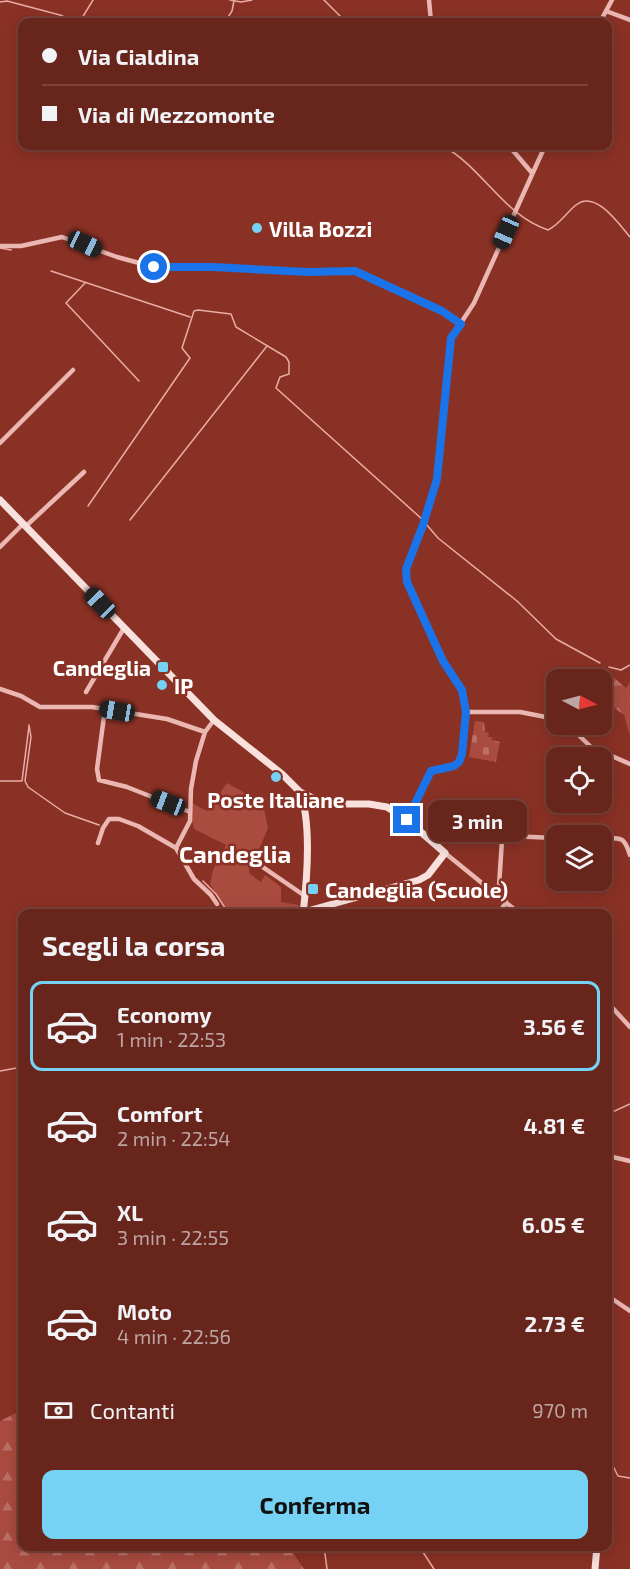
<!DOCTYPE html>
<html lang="it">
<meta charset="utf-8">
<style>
body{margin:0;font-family:"Exo 2",sans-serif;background:#6d2d25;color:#f1f3f6;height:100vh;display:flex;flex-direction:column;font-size:22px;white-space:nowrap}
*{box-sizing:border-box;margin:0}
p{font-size:20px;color:#bda5a3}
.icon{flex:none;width:33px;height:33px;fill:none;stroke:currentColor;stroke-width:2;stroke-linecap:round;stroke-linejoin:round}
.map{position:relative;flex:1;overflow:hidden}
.panel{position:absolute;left:18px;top:909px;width:594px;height:642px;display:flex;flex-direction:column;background:#68251c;border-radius:12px;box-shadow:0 3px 15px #0003,0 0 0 2px #7b423b}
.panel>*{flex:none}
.hud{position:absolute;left:18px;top:18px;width:594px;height:132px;border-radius:12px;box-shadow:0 3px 15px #0003,0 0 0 2px #7b423b;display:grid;align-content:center;height:132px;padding:0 24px;background:#68251c}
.needle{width:39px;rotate:96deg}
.controls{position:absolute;left:546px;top:669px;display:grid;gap:12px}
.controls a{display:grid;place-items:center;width:66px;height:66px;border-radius:12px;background:#68251c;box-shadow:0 3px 15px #0003,0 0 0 2px #7b423b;font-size:30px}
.end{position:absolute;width:27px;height:27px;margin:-14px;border:8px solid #1a73e8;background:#fff;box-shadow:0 0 0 3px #fff}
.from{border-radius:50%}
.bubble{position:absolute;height:42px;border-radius:12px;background:#68251c;box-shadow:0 3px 15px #0003,0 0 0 2px #7b423b;font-size:20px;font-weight:700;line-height:42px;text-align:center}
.car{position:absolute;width:18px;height:36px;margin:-18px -9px;border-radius:8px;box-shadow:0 0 4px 2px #0007;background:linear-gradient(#222 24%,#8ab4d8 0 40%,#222 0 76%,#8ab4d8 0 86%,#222 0)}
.hud b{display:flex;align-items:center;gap:21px;height:57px;font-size:22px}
.hud b+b{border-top:2px solid #7b423b}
.hud i{width:15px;height:15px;background:#f1f3f6}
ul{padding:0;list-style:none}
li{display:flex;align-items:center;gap:18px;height:90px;margin:0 12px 9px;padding:0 12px;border:3px solid transparent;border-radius:12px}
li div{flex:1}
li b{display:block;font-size:22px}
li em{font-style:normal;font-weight:700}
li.selected{border-color:#75d2f4}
li>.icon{width:54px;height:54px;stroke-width:1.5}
h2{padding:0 24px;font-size:27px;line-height:72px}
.pay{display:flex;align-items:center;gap:15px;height:66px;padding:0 24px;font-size:22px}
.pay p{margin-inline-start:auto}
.primary-button{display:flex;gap:12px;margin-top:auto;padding:12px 24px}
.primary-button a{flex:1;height:69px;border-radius:12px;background:#75d2f4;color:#111;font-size:24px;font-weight:700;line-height:69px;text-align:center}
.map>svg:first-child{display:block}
.forest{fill:url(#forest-firs)}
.cemetery{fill:url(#cemetery-stones)}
.park{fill:#aa4b40}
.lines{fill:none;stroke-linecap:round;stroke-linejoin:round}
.stream{stroke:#eaaca6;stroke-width:1.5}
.street{stroke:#eab7b2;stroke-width:4.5}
.secondary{stroke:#f8e0dc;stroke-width:7}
.route{stroke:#1a73e8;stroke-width:8}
.poi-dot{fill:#75d2f4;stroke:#8a3125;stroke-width:2}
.labels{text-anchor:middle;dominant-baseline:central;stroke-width:5;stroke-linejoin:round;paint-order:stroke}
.poi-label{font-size:21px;font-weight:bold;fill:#fff;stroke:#8a3125;text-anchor:start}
.quarter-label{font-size:24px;font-weight:bold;fill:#fff;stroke:#8a3125}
</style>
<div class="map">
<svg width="630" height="1569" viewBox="0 0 630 1569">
<defs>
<pattern id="forest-firs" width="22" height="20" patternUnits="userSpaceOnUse" patternTransform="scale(1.5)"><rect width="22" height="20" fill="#aa4b40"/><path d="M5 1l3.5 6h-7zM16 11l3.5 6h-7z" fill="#bb6f66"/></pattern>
<pattern id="cemetery-stones" width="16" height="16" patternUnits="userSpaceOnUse" patternTransform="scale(1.5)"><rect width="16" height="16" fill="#aa4b40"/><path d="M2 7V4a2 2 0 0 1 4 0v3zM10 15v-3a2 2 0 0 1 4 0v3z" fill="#bb6f66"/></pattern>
</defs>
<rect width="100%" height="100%" fill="#8a3125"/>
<path class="forest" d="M604,669L626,688L630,682V735L624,715L602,699V680L590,679Z
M22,1410V1546L289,1547L304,1569H0V1421Z"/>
<path class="cemetery" d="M475,721L484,722L485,732L489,733L488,737H492V740L500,742L496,762L469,757Z"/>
<path class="park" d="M227,783L254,798L256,795L262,799L268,828L254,861L250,863L249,873L261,882L265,875L281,887V902L299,905L298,913H228L210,884L213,870L226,845L194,829L191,816L192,803L207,811Z"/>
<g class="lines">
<path class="stream" d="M230,0L241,2L252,0
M324,0L346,22
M0,2L7,1L60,15L74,21L82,18L93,0
M225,22L232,11L234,1
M443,146C483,168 503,215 548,230C560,224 566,213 576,205C595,189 619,224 630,237
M0,248L11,250
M51,271L190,317
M85,283L66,303L139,381
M88,506L190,358L182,348L194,311L198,310L231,314L236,327L286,357L289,362V374L280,377L276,388L423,520
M130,520L267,346
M426,524L438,538L517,601L556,639L600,663
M609,667L621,670L630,665
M29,725L31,737L25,781L28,787L65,813L99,825
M0,781H22L29,726
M203,881L216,894L229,914
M0,1071L22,1067
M608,1114L630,1104
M608,1456L618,1476L630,1478
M324,1546L327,1569
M419,1546L434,1569"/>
<path class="street" d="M429,0L431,22
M606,11L630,20
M600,22L612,0
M509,146L532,173
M0,246H21L62,237L117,257L154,267H213L308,271H355L374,278L442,311L461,324
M0,443L73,370
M26,526L84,472
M0,547L23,524
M0,689L21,696L40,707H92L167,719L205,732
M86,692L124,628
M105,709L97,769L99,780L127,787L190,812
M466,712H520L556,719
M567,724L591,747L630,764
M407,820L431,771L454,766L459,762L462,754L466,712L462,690L443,661L407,582V569L424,525L437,479L451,338L474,303L545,146
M602,838C621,838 624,836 630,855
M98,843L103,828L109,819H119L138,826L176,848L194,879L211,895L217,904
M176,848L190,821L191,789L196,761L205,732L214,720
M445,853L520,914
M254,861L305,896
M499,914L506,902L499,886L502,840L506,836L556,838
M608,1003L630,1027
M608,1156L630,1161
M608,1296L630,1311"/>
<path class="secondary" d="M0,500L214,720L282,774L300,792L319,801L330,804H369L387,807L407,820L445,853L428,875L419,880L311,910L306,914
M300,792C312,824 307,880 303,914
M595,1569L597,1546"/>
</g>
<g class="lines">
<path class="route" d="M154,267H213L308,272L355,271L442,311L461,324L451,338L437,479L423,525L406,569L407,582L443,661L462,690L466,712L462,754L459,762L454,766L431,771L407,820"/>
</g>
<g class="poi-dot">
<circle cx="257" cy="228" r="6"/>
<rect x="157" y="661" width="12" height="12" rx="3"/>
<circle cx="162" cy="685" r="6"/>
<circle cx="276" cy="777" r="6"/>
<rect x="307" y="883" width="12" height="12" rx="3"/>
</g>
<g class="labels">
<g class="poi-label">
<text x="269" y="228">Villa Bozzi</text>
<text x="151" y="667" text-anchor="end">Candeglia</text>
<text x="174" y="685">IP</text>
<text x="276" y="799" text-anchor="middle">Poste Italiane</text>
<text x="325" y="889">Candeglia (Scuole)</text>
</g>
<g class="quarter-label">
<text x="235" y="853">Candeglia</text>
</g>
</g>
</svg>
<div class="controls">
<a><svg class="needle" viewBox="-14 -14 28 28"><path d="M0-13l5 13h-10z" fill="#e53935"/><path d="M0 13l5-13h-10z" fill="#bda5a3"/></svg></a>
<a><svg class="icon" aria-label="locate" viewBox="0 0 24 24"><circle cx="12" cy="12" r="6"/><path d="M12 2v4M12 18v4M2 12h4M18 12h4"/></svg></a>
<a><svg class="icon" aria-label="layers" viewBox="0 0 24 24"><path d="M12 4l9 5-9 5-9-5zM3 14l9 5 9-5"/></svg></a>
</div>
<i class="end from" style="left:154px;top:267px"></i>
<i class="end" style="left:407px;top:820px"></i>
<div class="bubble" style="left:428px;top:800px;width:99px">3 min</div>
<i class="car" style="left:506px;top:232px;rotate:204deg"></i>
<i class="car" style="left:85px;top:244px;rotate:115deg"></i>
<i class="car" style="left:100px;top:603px;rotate:316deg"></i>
<i class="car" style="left:117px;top:711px;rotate:279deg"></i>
<i class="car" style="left:168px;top:803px;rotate:291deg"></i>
<div class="hud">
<b><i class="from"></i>Via Cialdina</b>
<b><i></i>Via di Mezzomonte</b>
</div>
<section class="panel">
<h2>Scegli la corsa</h2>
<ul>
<li class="selected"><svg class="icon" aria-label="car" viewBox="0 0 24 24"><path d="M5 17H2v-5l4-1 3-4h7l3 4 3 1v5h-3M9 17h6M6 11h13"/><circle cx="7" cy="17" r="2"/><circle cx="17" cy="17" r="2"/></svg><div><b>Economy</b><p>1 min · 22:53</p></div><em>3.56 €</em></li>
<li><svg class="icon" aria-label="car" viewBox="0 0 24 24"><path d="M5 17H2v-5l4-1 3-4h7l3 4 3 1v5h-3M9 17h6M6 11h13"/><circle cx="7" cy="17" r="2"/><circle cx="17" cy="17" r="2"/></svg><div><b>Comfort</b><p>2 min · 22:54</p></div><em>4.81 €</em></li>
<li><svg class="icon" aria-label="car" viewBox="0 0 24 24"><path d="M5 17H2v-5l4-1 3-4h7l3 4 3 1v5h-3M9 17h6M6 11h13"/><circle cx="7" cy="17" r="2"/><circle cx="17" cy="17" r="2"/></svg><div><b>XL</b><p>3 min · 22:55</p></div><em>6.05 €</em></li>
<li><svg class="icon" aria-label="car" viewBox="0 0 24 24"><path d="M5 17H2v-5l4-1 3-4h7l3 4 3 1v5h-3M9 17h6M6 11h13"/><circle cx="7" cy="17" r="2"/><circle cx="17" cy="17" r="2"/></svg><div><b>Moto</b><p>4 min · 22:56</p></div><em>2.73 €</em></li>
</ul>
<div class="pay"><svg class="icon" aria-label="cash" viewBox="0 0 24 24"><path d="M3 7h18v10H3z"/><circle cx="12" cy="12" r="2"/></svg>Contanti<p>970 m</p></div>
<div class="primary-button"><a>Conferma</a></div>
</section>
</div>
